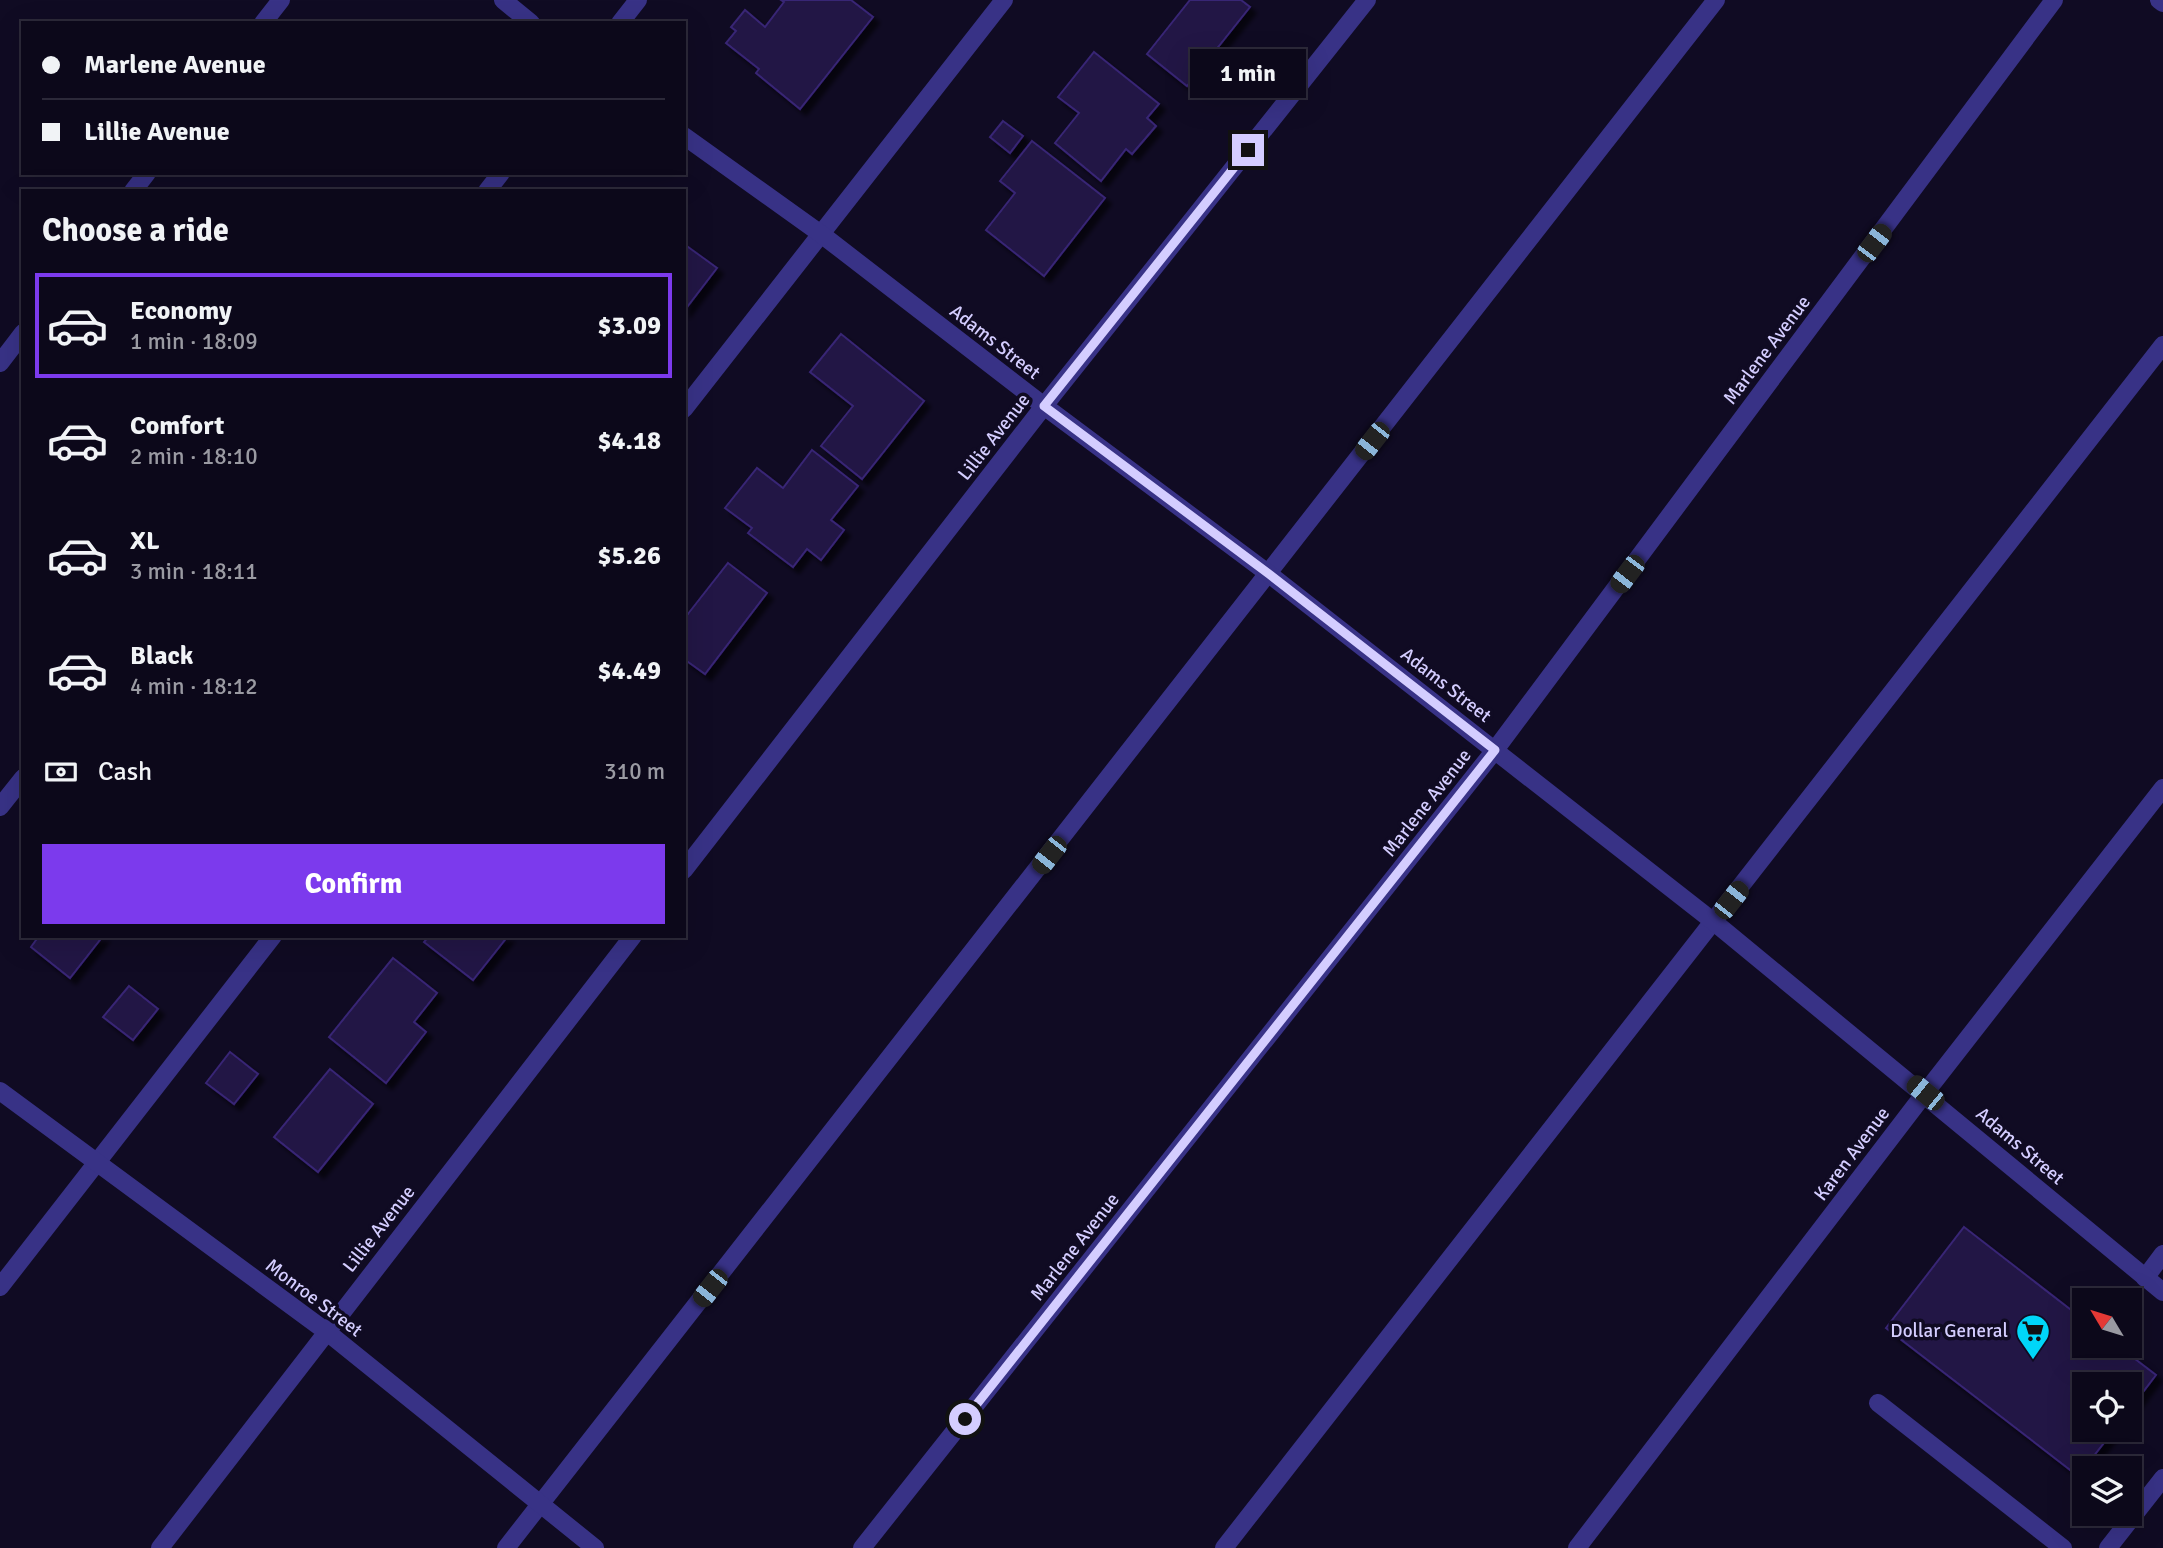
<!DOCTYPE html>
<meta charset="utf-8">
<style>
body{margin:0;font-family:Signika,sans-serif;background:#151123;color:#f1f3f6;height:100vh;display:flex;flex-direction:column;font-size:26px;white-space:nowrap}
*{box-sizing:border-box;margin:0}
p{font-size:23px;color:#9a9aa2}
.icon{flex:none;width:38px;height:38px;fill:none;stroke:currentColor;stroke-width:2;stroke-linecap:round;stroke-linejoin:round}
.map{position:relative;flex:1;overflow:hidden}
.sheet{position:absolute;left:21px;top:189px;width:665px;height:749px;display:flex;flex-direction:column;background:#0c081a;border-radius:0px;box-shadow:0 7px 28px #0002,0 0 0 2px #2c2939}
.sheet>*{flex:none}
.hud{position:absolute;left:21px;top:21px;width:665px;height:154px;border-radius:0px;box-shadow:0 7px 28px #0002,0 0 0 2px #2c2939;display:grid;align-content:center;height:154px;padding:0 21px;background:#0c081a}
.needle{width:46px;rotate:308deg}
.fabs{position:absolute;left:2072px;top:1288px;display:grid;gap:14px}
.fabs a{display:grid;place-items:center;width:70px;height:70px;border-radius:0px;background:#0c081a;box-shadow:0 7px 28px #0002,0 0 0 2px #2c2939;font-size:35px}
.end{position:absolute;width:32px;height:32px;margin:-16px;border:9px solid #d4cdff;background:#111;box-shadow:0 0 0 4px #111}
.from{border-radius:50%}
.bubble{position:absolute;height:49px;border-radius:0px;background:#0c081a;box-shadow:0 7px 28px #0002,0 0 0 2px #2c2939;font-size:23px;font-weight:700;line-height:49px;text-align:center}
.car{position:absolute;width:21px;height:42px;margin:-21px -10px;border-radius:9px;box-shadow:0 0 5px 2px #0007;background:linear-gradient(#222 24%,#8ab4d8 0 40%,#222 0 76%,#8ab4d8 0 86%,#222 0)}
.hud b{display:flex;align-items:center;gap:24px;height:66px;font-size:26px}
.hud b+b{border-top:2px solid #2c2939}
.hud i{width:18px;height:18px;background:#f1f3f6}
ul{padding:0;list-style:none}
li{display:flex;align-items:center;gap:21px;height:105px;margin:0 14px 10px;padding:0 7px;border:4px solid transparent;border-radius:0px}
li div{flex:1}
li b{display:block;font-size:26px}
li em{font-style:normal;font-weight:700}
li.active{border-color:#7c3aed}
li>.icon{width:63px;height:63px;stroke-width:1.5}
h2{padding:0 21px;font-size:32px;line-height:84px}
.pay{display:flex;align-items:center;gap:18px;height:77px;padding:0 21px;font-size:26px}
.pay p{margin-inline-start:auto}
.action{display:flex;gap:14px;margin-top:auto;padding:14px 21px}
.action a{flex:1;height:80px;border-radius:0px;background:#7c3aed;color:#fff;font-size:28px;font-weight:700;line-height:80px;text-align:center}
.map>svg:first-child{display:block}
.building{fill:#211545;stroke:#382574;stroke-width:2;filter:url(#shadow)}
.lines{fill:none;stroke-linecap:round;stroke-linejoin:round}
.service{stroke:#383286;stroke-width:18}
.minor{stroke:#383286;stroke-width:18}
.route{stroke:#d4cdff;stroke-width:9}
.labels{text-anchor:middle;dominant-baseline:central;stroke-width:7;stroke-linejoin:round;paint-order:stroke}
.street-label{font-size:19px;fill:#d4cdff;stroke:#100b23}
.poi-label{font-size:19px;fill:#d4cdff;stroke:#100b23;text-anchor:end}
</style>
<div class="map">
<svg width="2163" height="1548" viewBox="0 0 2163 1548">
<defs>
<filter id="shadow"><feDropShadow dx="6" dy="6" stdDeviation="2" flood-color="#0009"/></filter>
</defs>
<rect width="100%" height="100%" fill="#100b23"/>
<path class="building" d="M781,0H851L873,17L800,109L756,73L759,69L726,43L736,31L731,27L745,10L765,27L784,2Z
M1190,0H1241L1250,7L1187,86L1147,54Z
M1094,52L1159,104L1147,118L1156,126L1132,154L1126,149L1101,181L1055,143L1079,113L1058,97Z
M1003,121L1023,136L1010,153L990,137Z
M1032,141L1105,198L1044,276L986,230L1015,193L1000,181Z
M684,244L717,268L684,311Z
M841,334L924,401L862,479L821,446L853,406L810,372Z
M812,450L858,486L831,520L844,530L821,560L807,549L793,567L748,533L752,528L725,508L757,468L783,488Z
M728,563L767,593L705,674L684,659V619Z
M39,936H103L70,978L31,947Z
M429,936H508L473,980L424,942Z
M393,958L437,993L414,1022L426,1032L386,1083L329,1037Z
M129,986L158,1009L133,1040L103,1017Z
M230,1052L258,1074L234,1104L206,1083Z
M330,1069L373,1104L318,1172L274,1137Z
M1964,1227L2084,1320V1346H2118L2156,1375L2130,1409V1384H2084V1430H2114L2078,1476L1886,1328Z"/>
<g class="lines">
<path class="service" d="M263,23L281,0
M133,191L147,173
M0,363L23,333
M684,409L1004,0
M2145,1278L2163,1254
M0,1287L273,936
M1878,1403L2063,1548
M506,1548L1716,0
M1224,1548L2163,345
M2108,1548L2163,1478"/>
<path class="minor" d="M503,0L531,23
M2159,0L2163,3
M620,23L638,0
M684,136L821,234L1044,406L1269,574L1714,922L2163,1292
M487,191L501,173
M0,807L23,778
M684,870L1044,406L1367,0
M0,1091L327,1332L595,1548
M160,1548L633,936
M862,1548L1495,750L2054,0
M1577,1548L1925,1093L2163,788"/>
</g>
<g class="lines">
<path class="route" d="M965,1419L1495,750L1269,574L1044,406L1248,150"/>
</g>
<defs>
<g id="supermarket-pin" transform="scale(1.75)"><path d="M0 17L-7.5 6A9.5 9.5 0 1 1 7.5 6Z" fill="#00d6f8" stroke="#100b23"/><path d="M-6-5.5h2.5l.6 2H6L4.5 2H-2.5L-4.4-4H-6ZM-1.5 3.2a1.3 1.3 0 1 0 .1 0ZM3 3.2a1.3 1.3 0 1 0 .1 0Z" fill="#111"/></g>
</defs>
<g fill-rule="evenodd">
<use href="#supermarket-pin" x="2033" y="1331"/>
</g>
<g class="labels">
<g class="street-label">
<text transform="translate(995 342) rotate(38)">Adams Street</text>
<text transform="translate(1767 350) rotate(-53)">Marlene Avenue</text>
<text transform="translate(994 437) rotate(-52)">Lillie Avenue</text>
<text transform="translate(1446 685) rotate(38)">Adams Street</text>
<text transform="translate(1427 803) rotate(-52)">Marlene Avenue</text>
<text transform="translate(2020 1146) rotate(40)">Adams Street</text>
<text transform="translate(1852 1154) rotate(-53)">Karen Avenue</text>
<text transform="translate(379 1229) rotate(-52)">Lillie Avenue</text>
<text transform="translate(1075 1247) rotate(-52)">Marlene Avenue</text>
<text transform="translate(314 1298) rotate(37)">Monroe Street</text>
</g>
<g class="poi-label">
<text x="2008" y="1331">Dollar General</text>
</g>
</g>
</svg>
<div class="fabs">
<a><svg class="needle" viewBox="-14 -14 28 28"><path d="M0-13l5 13h-10z" fill="#e53935"/><path d="M0 13l5-13h-10z" fill="#9a9aa2"/></svg></a>
<a><svg class="icon" aria-label="locate" viewBox="0 0 24 24"><circle cx="12" cy="12" r="6"/><path d="M12 2v4M12 18v4M2 12h4M18 12h4"/></svg></a>
<a><svg class="icon" aria-label="layers" viewBox="0 0 24 24"><path d="M12 4l9 5-9 5-9-5zM3 14l9 5 9-5"/></svg></a>
</div>
<i class="end from" style="left:965px;top:1419px"></i>
<i class="end" style="left:1248px;top:150px"></i>
<div class="bubble" style="left:1190px;top:49px;width:116px">1 min</div>
<i class="car" style="left:1874px;top:243px;rotate:37deg"></i>
<i class="car" style="left:1372px;top:441px;rotate:218deg"></i>
<i class="car" style="left:1627px;top:574px;rotate:217deg"></i>
<i class="car" style="left:1049px;top:855px;rotate:218deg"></i>
<i class="car" style="left:1731px;top:900px;rotate:38deg"></i>
<i class="car" style="left:1925px;top:1093px;rotate:309deg"></i>
<i class="car" style="left:710px;top:1288px;rotate:218deg"></i>
<div class="hud">
<b><i class="from"></i>Marlene Avenue</b>
<b><i></i>Lillie Avenue</b>
</div>
<section class="sheet">
<h2>Choose a ride</h2>
<ul>
<li class="active"><svg class="icon" aria-label="car" viewBox="0 0 24 24"><path d="M5 17H2v-5l4-1 3-4h7l3 4 3 1v5h-3M9 17h6M6 11h13"/><circle cx="7" cy="17" r="2"/><circle cx="17" cy="17" r="2"/></svg><div><b>Economy</b><p>1 min · 18:09</p></div><em>$3.09</em></li>
<li><svg class="icon" aria-label="car" viewBox="0 0 24 24"><path d="M5 17H2v-5l4-1 3-4h7l3 4 3 1v5h-3M9 17h6M6 11h13"/><circle cx="7" cy="17" r="2"/><circle cx="17" cy="17" r="2"/></svg><div><b>Comfort</b><p>2 min · 18:10</p></div><em>$4.18</em></li>
<li><svg class="icon" aria-label="car" viewBox="0 0 24 24"><path d="M5 17H2v-5l4-1 3-4h7l3 4 3 1v5h-3M9 17h6M6 11h13"/><circle cx="7" cy="17" r="2"/><circle cx="17" cy="17" r="2"/></svg><div><b>XL</b><p>3 min · 18:11</p></div><em>$5.26</em></li>
<li><svg class="icon" aria-label="car" viewBox="0 0 24 24"><path d="M5 17H2v-5l4-1 3-4h7l3 4 3 1v5h-3M9 17h6M6 11h13"/><circle cx="7" cy="17" r="2"/><circle cx="17" cy="17" r="2"/></svg><div><b>Black</b><p>4 min · 18:12</p></div><em>$4.49</em></li>
</ul>
<div class="pay"><svg class="icon" aria-label="cash" viewBox="0 0 24 24"><path d="M3 7h18v10H3z"/><circle cx="12" cy="12" r="2"/></svg>Cash<p>310 m</p></div>
<div class="action"><a>Confirm</a></div>
</section>
</div>
